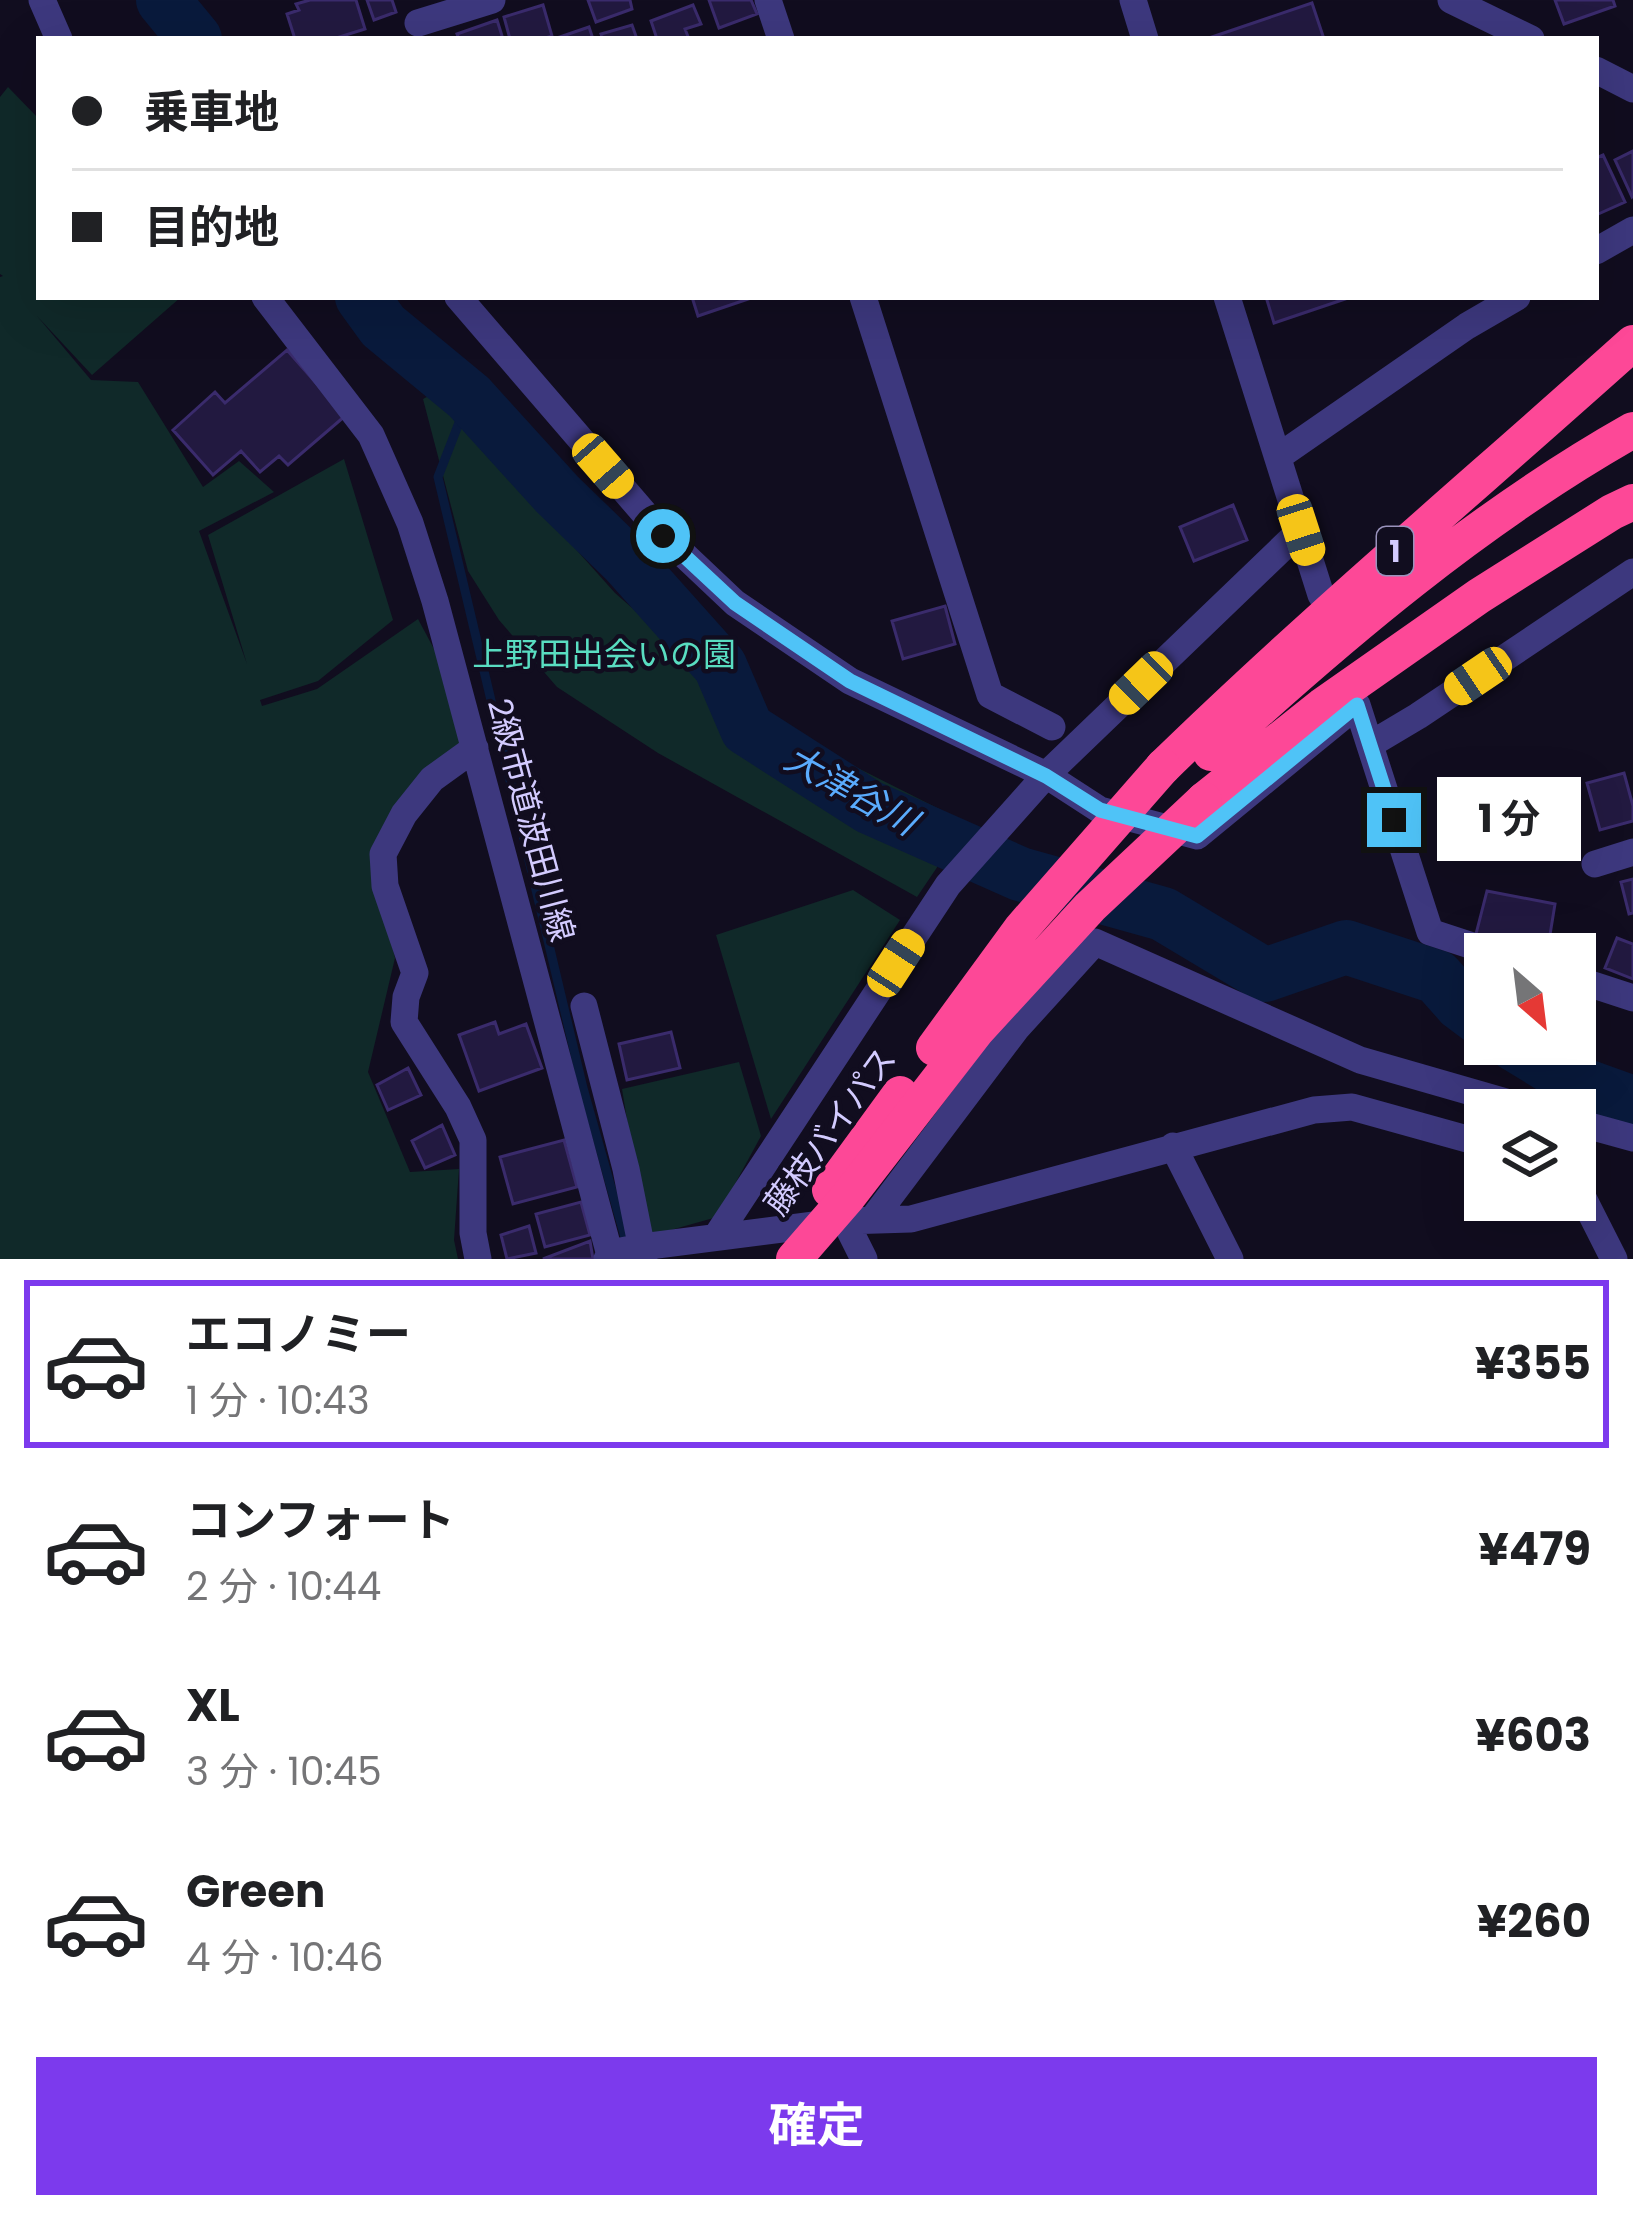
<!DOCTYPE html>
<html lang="ja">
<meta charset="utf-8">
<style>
body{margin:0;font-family:Poppins,"Noto Sans JP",sans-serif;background:#f2f2f2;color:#202124;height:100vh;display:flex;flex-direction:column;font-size:45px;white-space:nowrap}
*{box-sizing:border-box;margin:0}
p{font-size:39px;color:#757577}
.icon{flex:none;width:66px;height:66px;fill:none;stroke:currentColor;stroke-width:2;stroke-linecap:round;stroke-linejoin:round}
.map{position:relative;height:1259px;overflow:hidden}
.panel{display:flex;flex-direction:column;background:#fff;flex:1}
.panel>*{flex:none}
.hud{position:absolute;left:36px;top:36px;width:1563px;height:264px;border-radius:0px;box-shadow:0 12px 48px #0002;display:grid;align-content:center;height:264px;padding:0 36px;background:#fff}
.needle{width:78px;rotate:152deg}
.tools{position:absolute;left:1464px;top:933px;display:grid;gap:24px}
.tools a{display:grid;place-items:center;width:132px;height:132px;border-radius:0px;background:#fff;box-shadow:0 12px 48px #0002;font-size:60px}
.end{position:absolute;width:54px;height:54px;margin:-27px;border:15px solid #4fc3f7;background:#111;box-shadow:0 0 0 6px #111}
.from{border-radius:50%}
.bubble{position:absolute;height:84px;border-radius:0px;background:#fff;box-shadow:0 12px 48px #0002;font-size:39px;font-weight:700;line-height:84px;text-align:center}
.car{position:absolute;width:36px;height:72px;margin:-36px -18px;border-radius:15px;box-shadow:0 0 9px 3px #0007;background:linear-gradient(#f5c518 24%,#345 0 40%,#f5c518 0 76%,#345 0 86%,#f5c518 0)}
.hud b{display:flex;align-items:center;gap:42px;height:114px;font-size:45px}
.hud b+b{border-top:3px solid #e0e0e0}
.hud i{width:30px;height:30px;background:#202124}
ul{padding:21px 0 0;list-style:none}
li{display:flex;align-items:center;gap:36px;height:168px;margin:0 24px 18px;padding:0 12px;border:6px solid transparent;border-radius:0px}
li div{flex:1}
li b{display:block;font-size:45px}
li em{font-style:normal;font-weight:700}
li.active{border-color:#7c3aed}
li>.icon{width:108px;height:108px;stroke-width:1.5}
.button{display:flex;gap:24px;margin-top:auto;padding:24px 36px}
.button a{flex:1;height:138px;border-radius:0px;background:#7c3aed;color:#fff;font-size:48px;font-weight:700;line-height:138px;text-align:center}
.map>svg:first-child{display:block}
.green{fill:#102929}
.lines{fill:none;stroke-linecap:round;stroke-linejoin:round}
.stream{stroke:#091a3c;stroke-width:9}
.river{stroke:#091a3c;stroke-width:54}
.building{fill:#221940;stroke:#3a2b6c;stroke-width:3}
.street{stroke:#3d387e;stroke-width:27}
.highway{stroke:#fd4897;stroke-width:36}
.highway-bridge{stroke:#fd4897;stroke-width:36}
.route{stroke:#4fc3f7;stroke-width:15}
.labels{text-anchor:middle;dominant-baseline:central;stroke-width:9;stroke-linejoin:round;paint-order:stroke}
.shield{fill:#110d1f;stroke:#9992bc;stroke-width:3}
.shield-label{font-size:30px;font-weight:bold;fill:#d3cbff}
.park-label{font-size:33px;fill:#59ddc1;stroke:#110d1f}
.street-label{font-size:33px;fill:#d3cbff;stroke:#110d1f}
.water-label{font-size:36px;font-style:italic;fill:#5aabfd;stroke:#110d1f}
</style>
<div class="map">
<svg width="1633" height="1259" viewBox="0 0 1633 1259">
<rect width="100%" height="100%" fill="#110d1f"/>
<path class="green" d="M8,87L39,119V297H181L92,375L37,316L91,380L138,382L203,487L239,461L274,492L199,531L247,664L208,535L344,459L393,620L318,681L260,700L262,706L317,689L418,619L441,662L468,747L380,837L378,883L395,958L368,1072L410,1172L459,1169L454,1240L458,1259H0V277L3,276L0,274V97Z
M440,390L478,440L615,593L737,700L826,752L967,823L917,897L658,753L557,687L499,620L468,571L423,399Z
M853,890L900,920L771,1119L716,935Z
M739,1062L761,1136L717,1217L646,1237L622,1089Z"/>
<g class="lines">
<path class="stream" d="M469,397L438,477L583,1088L628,1248"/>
<path class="river" d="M163,0L195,39
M362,297L383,326L469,397L557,494L627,562L720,666L747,729L869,807L1020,874L1163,914L1265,975L1346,947L1437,977L1461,1004L1485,1022
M1514,1044L1580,1084L1633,1103"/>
</g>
<path class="building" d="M310,0H356L365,29L333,39H295L287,14L299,10L296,4Z
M367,0H392L396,12L374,20Z
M588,0H630L632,9L596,22Z
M709,0H751L757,14L719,28Z
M1555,0H1613L1615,6L1564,24Z
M1312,3L1324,39H1206Z
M543,5L552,36L542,39H510L504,17Z
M693,5L701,24L685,29L689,39H657L651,21Z
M497,20L503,39H459L457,34Z
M632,25L637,39H603L601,34Z
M589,27L593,39H554Z
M1633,151V196L1632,197L1615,160Z
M1603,155L1625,202L1596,215V158Z
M692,297H754L698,316Z
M1266,297H1351L1274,323Z
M287,350L345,416L288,465L279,456L260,472L241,451L213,475L173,430L215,392L225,403Z
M1233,505L1247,540L1194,561L1180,527Z
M945,606L955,644L903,659L892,621Z
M1624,773L1633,806V821L1600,830L1587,783Z
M1633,879V913L1629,914L1621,882Z
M1487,891L1555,904L1548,947L1476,934Z
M1617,938L1633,944V979L1605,968Z
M495,1022L499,1034L526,1024L542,1068L479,1091L459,1035Z
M671,1032L680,1068L627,1080L619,1044Z
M408,1068L421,1095L388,1110L377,1085Z
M442,1125L455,1155L425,1168L412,1141Z
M564,1140L577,1187L513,1204L500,1157Z
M581,1202L590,1235L545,1247L536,1214Z
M529,1226L536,1253L507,1259L501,1235Z
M590,1241L593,1259H543Z"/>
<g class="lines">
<path class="street" d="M42,0L59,39
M768,0L781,39
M1133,0L1145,39
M1451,0L1531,39
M418,23L492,0
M1596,70L1633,89
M1596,251L1633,230
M265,297L371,435L410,523L435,601L611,1259
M458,297L663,535L735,603L850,681L1046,775L1100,810L1197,836L1357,705L1430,932L1497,954
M863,297L990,695L1052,727
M1227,297L1321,595
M1278,457L1467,326L1517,297
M1371,744L1418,716L1633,572
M475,748L432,779L404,814L383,854L385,886L415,973L406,997L404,1022L458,1107L473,1140V1233L478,1259
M1595,864L1633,852
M1575,979L1633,998
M584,1006L626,1169L644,1259
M1575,1122L1633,1138
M1173,1146L1230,1259
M1575,1182L1614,1259
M872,1220L1016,1029L1095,942L1360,1060L1534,1110
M845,1221L864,1259
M716,1237L948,885L1046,775L1301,530
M607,1259L610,1253L642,1247L845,1221L911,1219L1314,1110L1352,1107L1485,1144"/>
<path class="highway" d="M1211,753C1341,634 1479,517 1633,430
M1163,767C1315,619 1476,484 1633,343
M1204,800L1322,706L1479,596L1612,512L1633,502
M830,1190L900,1094"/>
<path class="highway-bridge" d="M934,1048L1021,929L1163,767
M794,1259L847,1198L977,1030L1090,907L1204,800"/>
</g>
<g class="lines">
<path class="route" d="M663,536L735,603L850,681L1046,776L1100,810L1197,836L1357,705L1394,820"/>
</g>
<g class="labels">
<rect class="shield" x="1377" y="527" width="36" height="48" rx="9"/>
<g class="shield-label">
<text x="1395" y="551">1</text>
</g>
<g class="park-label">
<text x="604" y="654">上野田出会いの園</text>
</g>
<g class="street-label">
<text transform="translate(531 820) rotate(75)">2級市道波田川線</text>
<text transform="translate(830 1131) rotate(-54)">藤枝バイパス</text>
</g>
<g class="water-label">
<text transform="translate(851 790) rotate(29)">大津谷川</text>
</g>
</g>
</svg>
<div class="tools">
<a><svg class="needle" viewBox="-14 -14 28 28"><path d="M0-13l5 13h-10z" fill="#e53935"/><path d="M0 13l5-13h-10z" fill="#757577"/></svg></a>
<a><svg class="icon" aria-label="layers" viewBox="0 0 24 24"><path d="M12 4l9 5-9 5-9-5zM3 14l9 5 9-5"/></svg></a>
</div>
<i class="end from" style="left:663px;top:536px"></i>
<i class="end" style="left:1394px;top:820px"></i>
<div class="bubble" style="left:1437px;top:777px;width:144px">1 分</div>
<i class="car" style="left:603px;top:466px;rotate:139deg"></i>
<i class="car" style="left:1301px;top:530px;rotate:162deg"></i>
<i class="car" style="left:1478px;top:676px;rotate:236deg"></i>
<i class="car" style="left:1141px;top:683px;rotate:226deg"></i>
<i class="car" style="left:896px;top:963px;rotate:33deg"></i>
<div class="hud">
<b><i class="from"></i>乗車地</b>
<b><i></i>目的地</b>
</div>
</div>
<section class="panel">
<ul>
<li class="active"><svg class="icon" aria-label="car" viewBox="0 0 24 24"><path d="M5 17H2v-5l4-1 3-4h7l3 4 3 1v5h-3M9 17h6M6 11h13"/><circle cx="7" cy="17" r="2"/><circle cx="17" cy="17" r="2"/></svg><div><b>エコノミー</b><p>1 分 · 10:43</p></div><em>¥355</em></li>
<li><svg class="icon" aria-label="car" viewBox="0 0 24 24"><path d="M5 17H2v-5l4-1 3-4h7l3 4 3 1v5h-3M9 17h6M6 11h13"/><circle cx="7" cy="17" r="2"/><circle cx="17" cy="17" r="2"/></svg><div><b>コンフォート</b><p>2 分 · 10:44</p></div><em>¥479</em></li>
<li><svg class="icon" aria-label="car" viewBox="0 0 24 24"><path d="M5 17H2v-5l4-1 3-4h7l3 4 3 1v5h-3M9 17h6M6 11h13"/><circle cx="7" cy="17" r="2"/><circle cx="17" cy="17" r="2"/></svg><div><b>XL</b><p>3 分 · 10:45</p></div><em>¥603</em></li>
<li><svg class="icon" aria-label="car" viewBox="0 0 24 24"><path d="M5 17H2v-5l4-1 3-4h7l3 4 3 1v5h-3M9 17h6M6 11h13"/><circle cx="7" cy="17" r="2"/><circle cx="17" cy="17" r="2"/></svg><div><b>Green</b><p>4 分 · 10:46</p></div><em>¥260</em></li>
</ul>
<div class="button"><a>確定</a></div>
</section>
